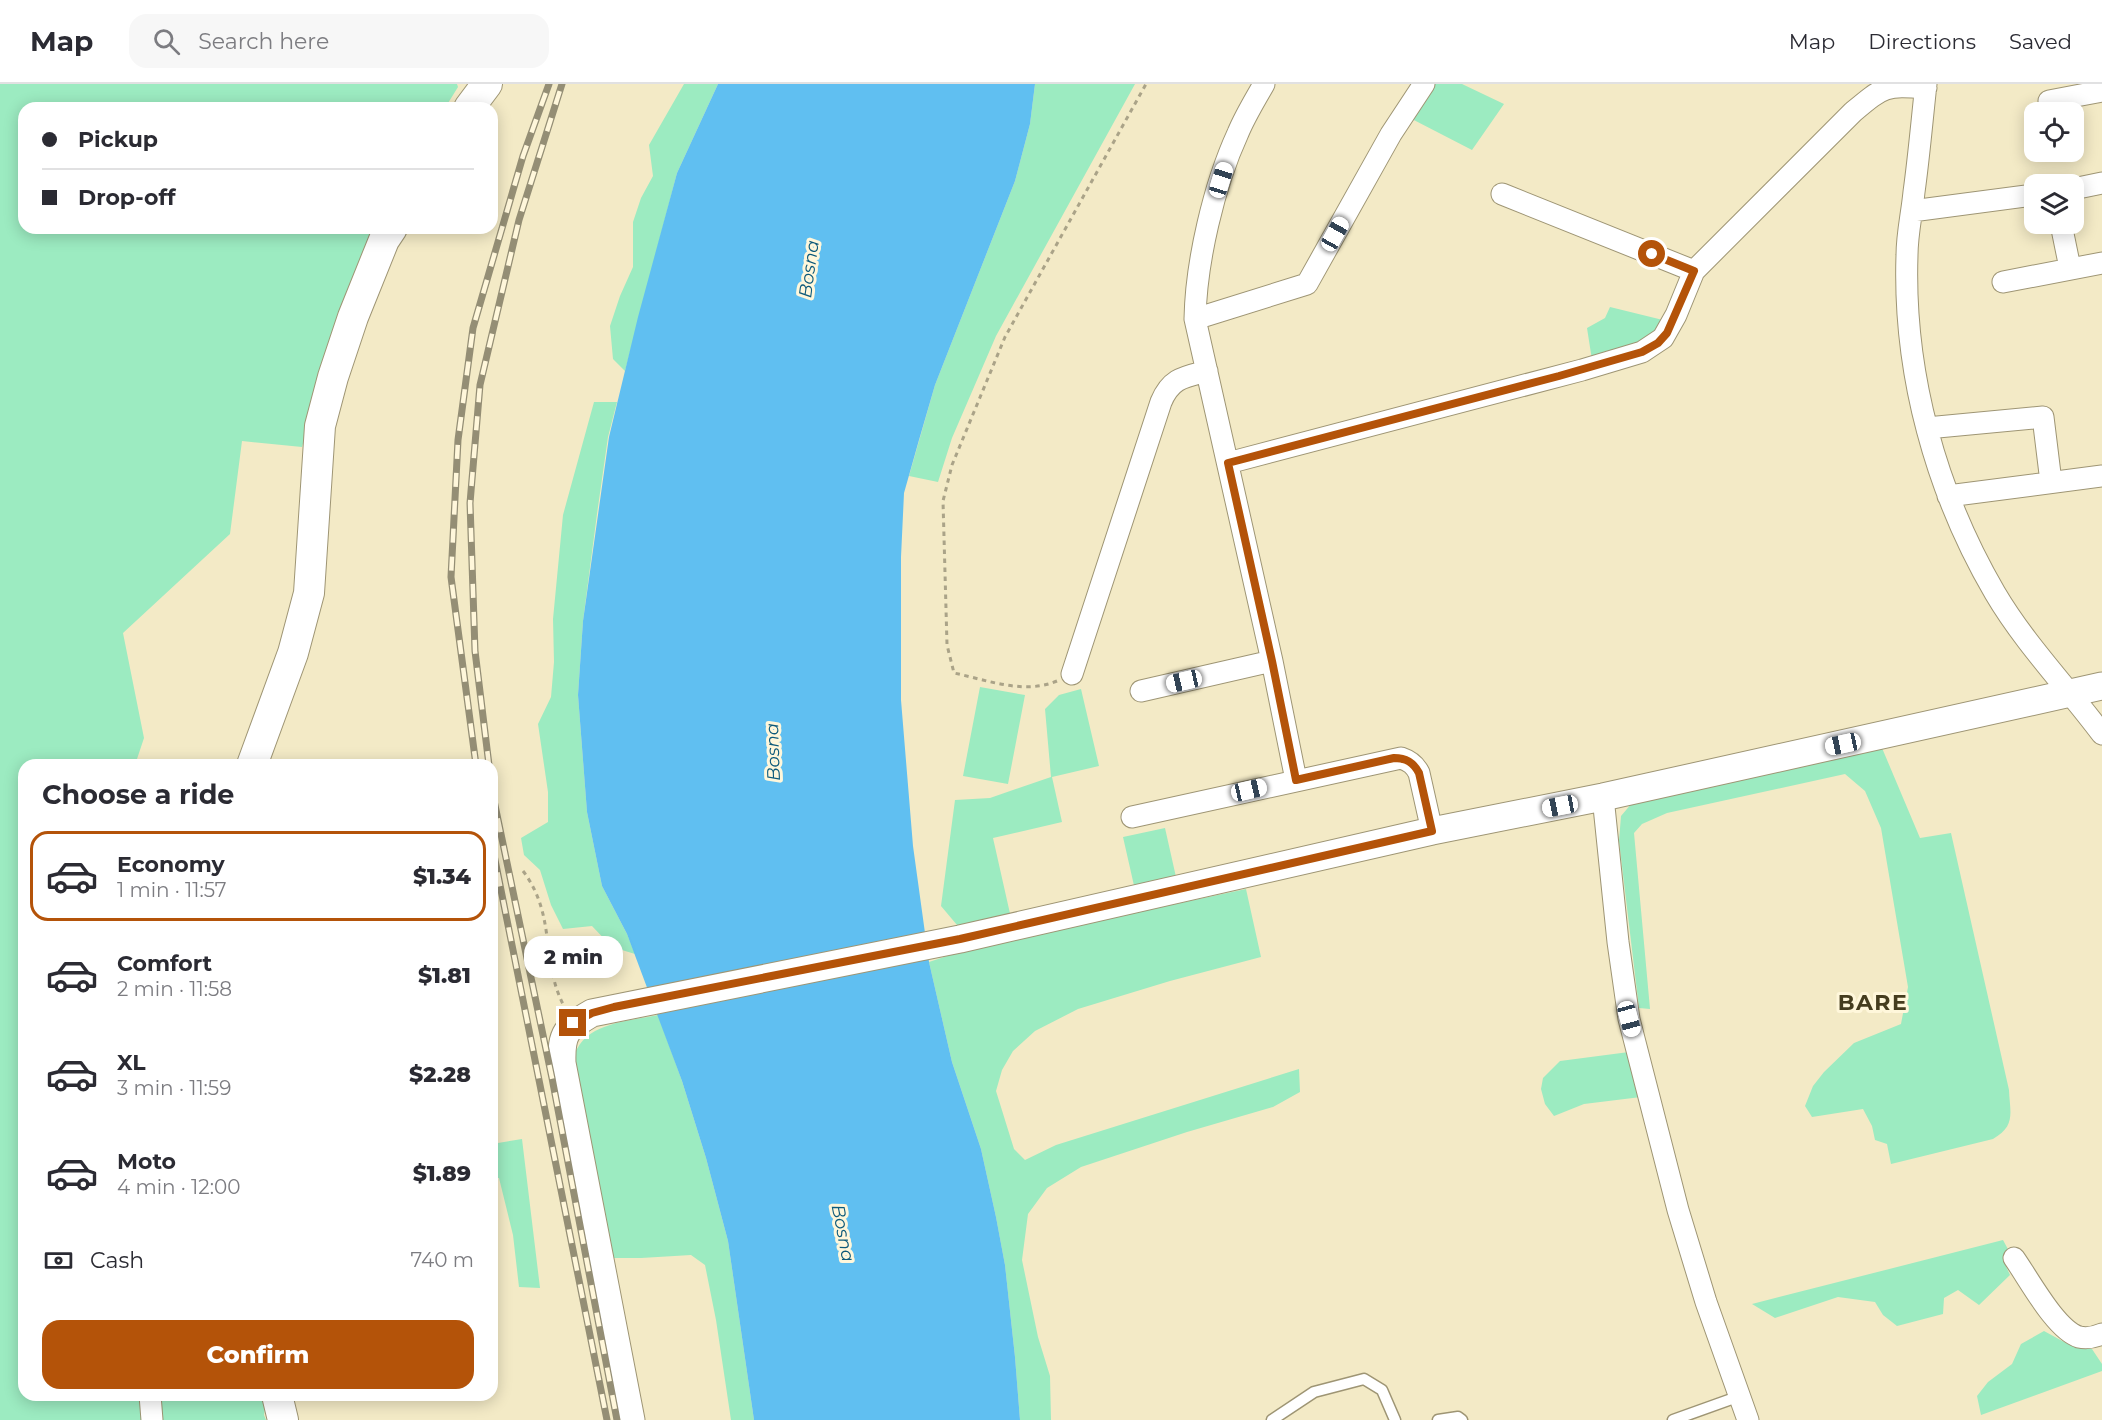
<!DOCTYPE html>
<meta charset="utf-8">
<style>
body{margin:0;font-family:Montserrat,sans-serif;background:#f7f7f7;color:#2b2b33;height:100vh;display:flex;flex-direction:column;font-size:22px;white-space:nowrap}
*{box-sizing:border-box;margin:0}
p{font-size:20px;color:#7c7c81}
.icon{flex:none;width:33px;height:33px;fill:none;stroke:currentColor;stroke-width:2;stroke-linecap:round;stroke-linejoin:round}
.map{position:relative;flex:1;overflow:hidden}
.panel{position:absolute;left:18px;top:675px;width:480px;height:642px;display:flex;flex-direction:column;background:#fff;border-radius:18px;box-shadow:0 3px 15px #0003}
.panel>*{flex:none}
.banner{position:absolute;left:18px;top:18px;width:480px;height:132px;border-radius:18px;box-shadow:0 3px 15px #0003;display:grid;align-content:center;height:132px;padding:0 24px;background:#fff}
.buttons{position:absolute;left:2024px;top:18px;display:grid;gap:12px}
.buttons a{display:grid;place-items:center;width:60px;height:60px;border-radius:12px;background:#fff;box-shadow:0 3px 15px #0003;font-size:30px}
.end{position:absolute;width:27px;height:27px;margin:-14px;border:8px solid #b45309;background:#fff;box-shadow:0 0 0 3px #fff}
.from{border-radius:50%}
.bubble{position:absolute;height:42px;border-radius:18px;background:#fff;box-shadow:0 3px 15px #0003;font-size:20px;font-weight:800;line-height:42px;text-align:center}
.car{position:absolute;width:18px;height:36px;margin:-18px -9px;border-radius:8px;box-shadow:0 0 4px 2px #0007;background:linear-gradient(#fff 24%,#345 0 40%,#fff 0 76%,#345 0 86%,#fff 0)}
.banner b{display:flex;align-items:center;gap:21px;height:57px;font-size:22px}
.banner b+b{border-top:2px solid #e1e1e2}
.banner i{width:15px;height:15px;background:#2b2b33}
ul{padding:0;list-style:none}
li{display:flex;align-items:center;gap:18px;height:90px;margin:0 12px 9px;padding:0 12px;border:3px solid transparent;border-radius:18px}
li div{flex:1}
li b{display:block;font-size:22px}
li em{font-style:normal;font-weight:800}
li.active{border-color:#b45309}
li>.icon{width:54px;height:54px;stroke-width:1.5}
h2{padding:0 24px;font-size:27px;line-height:72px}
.pay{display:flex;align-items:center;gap:15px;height:66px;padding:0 24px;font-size:22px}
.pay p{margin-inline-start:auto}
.cta{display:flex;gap:12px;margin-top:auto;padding:12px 24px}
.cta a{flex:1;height:69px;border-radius:18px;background:#b45309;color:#fff;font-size:24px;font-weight:800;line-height:69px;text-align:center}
header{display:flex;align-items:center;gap:36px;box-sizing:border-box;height:84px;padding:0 30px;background:#fff;border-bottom:2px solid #e1e1e2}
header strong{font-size:28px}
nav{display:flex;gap:33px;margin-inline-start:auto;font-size:21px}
.search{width:420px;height:54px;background:#f7f7f7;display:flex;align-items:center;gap:15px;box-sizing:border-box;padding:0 21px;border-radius:18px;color:#7c7c81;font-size:22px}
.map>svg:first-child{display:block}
.green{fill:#9cebc1}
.water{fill:#60bff1}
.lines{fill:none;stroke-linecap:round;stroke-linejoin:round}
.service-casing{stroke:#9e9574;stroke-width:13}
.minor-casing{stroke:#9e9574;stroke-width:23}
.tertiary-casing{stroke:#9e9574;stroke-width:29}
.secondary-casing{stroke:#9e9574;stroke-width:32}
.path{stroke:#aaa388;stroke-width:3;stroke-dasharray:4.5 4.5;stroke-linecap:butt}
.service{stroke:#fff;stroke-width:10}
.minor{stroke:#fff;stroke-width:21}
.tertiary{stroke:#fff;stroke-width:27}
.secondary{stroke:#fff;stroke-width:30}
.rail-casing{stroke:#948e75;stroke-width:7}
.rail{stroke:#fff7db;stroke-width:4.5;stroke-dasharray:14;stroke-linecap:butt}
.route{stroke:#b45309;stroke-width:8}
.labels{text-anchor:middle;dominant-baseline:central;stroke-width:6;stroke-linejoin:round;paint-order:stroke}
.water-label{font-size:18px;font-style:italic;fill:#0c597a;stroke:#fff7db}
.district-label{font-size:22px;font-weight:bold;letter-spacing:1.5px;fill:#453d1f;stroke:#fff7db}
</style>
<header>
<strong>Map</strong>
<div class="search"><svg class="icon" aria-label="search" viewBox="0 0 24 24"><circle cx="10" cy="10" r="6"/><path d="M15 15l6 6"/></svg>Search here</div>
<nav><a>Map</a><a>Directions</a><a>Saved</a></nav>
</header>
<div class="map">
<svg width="2102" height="1336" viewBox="0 0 2102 1336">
<rect width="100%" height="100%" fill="#f3eac6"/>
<path class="green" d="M0,0H457L458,3L445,24H24V144H377L327,279L302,363L242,357L230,450L123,549L144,654L135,681H24V1311H267L264,1331L266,1336H0Z
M684,0H718L677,89L625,287L613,275L610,242L620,212L633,183V138L641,114L653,92L649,61Z
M1035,0H1135L996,252L952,354L938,398L909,392L935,301L1015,97L1030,40Z
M1432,0H1462L1504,20L1472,66L1408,33Z
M1610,223L1667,237L1651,254L1592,276L1587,244L1605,234Z
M594,318H617L608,353L597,430L583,537L578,611L587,728L602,802L627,850L635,870L612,863L592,842L563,845L551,821L540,786L524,771L521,754L548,738V708L538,640L551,613L554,578L553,535L563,431Z
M980,603L1025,611L1008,700L963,692Z
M1081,605L1099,682L1052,693L1062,738L993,754L1011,834L957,841L941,822L955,716L990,714L1051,693L1045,625L1059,611Z
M1882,664L1920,754L1951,749L2009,1006C2010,1029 2016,1042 1993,1055L1891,1080L1887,1060L1875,1056L1872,1042L1863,1025L1812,1033L1805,1022L1813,1002L1824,988L1854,959L1901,940L1908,903L1881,744L1865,707L1845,690L1667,729L1642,740L1634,749L1650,925L1639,924L1619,757L1621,732L1632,719Z
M1165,744L1176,793L1135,806L1123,753Z
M1246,805L1261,873L1170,897L1078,925L1035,947L1013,967L1002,986L996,1007L1014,1065L1025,1076L1056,1061L1299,985L1300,1008L1273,1023L1187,1048L1081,1083L1047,1104L1028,1130L1022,1176L1038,1253L1050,1292L1051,1336H1020L1015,1273L1005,1181L996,1133L981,1065L952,978L929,878L974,863Z
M658,931L682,997L706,1074L728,1157L754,1336H731L716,1236L705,1181L691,1171L641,1174H612L572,989C573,981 573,972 577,965C591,938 631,937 658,931Z
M1629,968L1641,1013L1584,1020L1554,1032L1545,1020L1541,1005L1543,994L1560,977Z
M522,1055L540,1204L519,1203L513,1151L499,1094H492V1060Z
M2003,1156L2010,1169L2003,1176L2010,1191L1979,1221L1958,1206L1944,1214L1943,1230L1897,1242L1883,1231L1875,1218L1838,1213L1775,1234L1752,1220Z
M2044,1247L2066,1259L2092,1265L2102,1280V1287L1981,1331L1977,1312L1988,1298L2012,1280L2021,1260Z"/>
<path class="water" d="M718,0H1035L1030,40L1015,97L935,301L919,356L904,409L901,473V616L913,762L929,878L952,978L981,1065L996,1133L1005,1181L1015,1273L1020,1336H754L728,1157L706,1074L682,997L627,850L602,802L587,728L578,611L583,537L609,353L638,233L677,89Z"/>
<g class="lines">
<g class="service-casing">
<path id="service" d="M1272,1336L1314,1308L1364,1295L1382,1306L1395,1336
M1438,1336L1458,1333L1462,1336
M1673,1336L1740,1312"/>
</g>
<g class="minor-casing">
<path id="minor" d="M1264,0C1255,16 1245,32 1238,49C1214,101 1196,178 1195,235L1272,577L1296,696
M1926,0C1922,36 1919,72 1914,108C1912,129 1907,150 1907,171C1903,289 1936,408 1995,509C2025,560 2067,603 2102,650
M2049,17L2102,7
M2073,105L2102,99
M1502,110L1694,187
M1912,127L2034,111
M2061,140L2070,184
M2003,198L2102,179
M1195,235L1307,200L1391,50L1424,0
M1927,344L2043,333L2051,398
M1228,379L1582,286L1642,268L1663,254L1676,231L1694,187L1853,28C1884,2 1885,1 1926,4
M1948,412L2102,392
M1072,590L1161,318C1171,294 1184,293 1207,287
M1141,607L1272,577
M1603,713L1618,858L1629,935L1678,1126L1706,1218L1748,1336
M1132,733L1401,674C1410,677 1415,681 1419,689L1432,747
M2014,1174C2029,1195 2055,1245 2079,1253C2087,1255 2095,1253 2102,1250
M150,1311L152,1336"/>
</g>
<g class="tertiary-casing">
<path id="tertiary" d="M631,1336L562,979C561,949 566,944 592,929L960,855L1432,747L1603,713L2102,602"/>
</g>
<g class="secondary-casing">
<path id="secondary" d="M469,24L487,0
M252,681L293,569L309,509L320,342L333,293L353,233L384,156L392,144
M277,1311L283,1336"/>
</g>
<path class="path" d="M1057,597C1024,611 987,596 954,589L947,561L943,417L952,381L1005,253L1146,0
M523,787C557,832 540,877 564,922"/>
<use href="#service" class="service"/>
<use href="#minor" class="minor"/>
<use href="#tertiary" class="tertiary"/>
<use href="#secondary" class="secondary"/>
<g class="rail-casing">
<path id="rail" d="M476,681L451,493L458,356L473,244L523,72L549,0
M489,681L475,567L470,419L480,301L519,136L562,0
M492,707L552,994L617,1336
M492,761L607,1336"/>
</g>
<use href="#rail" class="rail"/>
</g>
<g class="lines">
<path class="route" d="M573,939L592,929L614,923L960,855L1432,747L1419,689C1413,678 1406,674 1394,674L1296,696L1272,577L1228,379L1559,292L1642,268L1658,259L1667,249L1694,187L1652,170"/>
</g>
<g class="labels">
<g class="water-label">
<text transform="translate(809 185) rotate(-82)">Bosna</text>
<text transform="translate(773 668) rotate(-92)">Bosna</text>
<text transform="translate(843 1149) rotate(79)">Bosna</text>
</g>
<g class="district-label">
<text x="1873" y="918">BARE</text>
</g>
</g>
</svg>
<div class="buttons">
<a><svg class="icon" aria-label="locate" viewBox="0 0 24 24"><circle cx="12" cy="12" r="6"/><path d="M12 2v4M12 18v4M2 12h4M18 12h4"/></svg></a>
<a><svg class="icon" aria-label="layers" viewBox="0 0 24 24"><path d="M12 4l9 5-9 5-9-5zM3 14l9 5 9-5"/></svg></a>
</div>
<i class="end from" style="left:1652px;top:170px"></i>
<i class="end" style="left:573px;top:939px"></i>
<div class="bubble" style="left:524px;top:852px;width:99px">2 min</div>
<i class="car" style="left:1221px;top:96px;rotate:17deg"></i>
<i class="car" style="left:1335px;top:150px;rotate:29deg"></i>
<i class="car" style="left:1184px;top:597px;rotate:257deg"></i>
<i class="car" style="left:1843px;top:660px;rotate:258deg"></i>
<i class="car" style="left:1249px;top:706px;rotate:77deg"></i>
<i class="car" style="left:1560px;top:722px;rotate:259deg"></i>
<i class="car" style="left:1629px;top:935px;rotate:165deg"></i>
<div class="banner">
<b><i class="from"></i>Pickup</b>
<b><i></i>Drop-off</b>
</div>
<section class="panel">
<h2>Choose a ride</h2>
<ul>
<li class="active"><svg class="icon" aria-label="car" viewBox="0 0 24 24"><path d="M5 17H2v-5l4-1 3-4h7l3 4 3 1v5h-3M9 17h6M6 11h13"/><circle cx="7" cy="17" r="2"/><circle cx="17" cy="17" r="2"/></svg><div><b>Economy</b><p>1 min · 11:57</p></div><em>$1.34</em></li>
<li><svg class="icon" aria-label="car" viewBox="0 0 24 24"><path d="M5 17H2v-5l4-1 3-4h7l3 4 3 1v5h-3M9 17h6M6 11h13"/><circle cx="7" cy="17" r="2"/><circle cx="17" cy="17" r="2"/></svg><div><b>Comfort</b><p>2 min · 11:58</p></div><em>$1.81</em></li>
<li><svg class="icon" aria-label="car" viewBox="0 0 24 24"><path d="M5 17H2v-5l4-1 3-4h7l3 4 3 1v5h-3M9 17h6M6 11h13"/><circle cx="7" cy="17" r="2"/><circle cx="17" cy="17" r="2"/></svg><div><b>XL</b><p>3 min · 11:59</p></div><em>$2.28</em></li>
<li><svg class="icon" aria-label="car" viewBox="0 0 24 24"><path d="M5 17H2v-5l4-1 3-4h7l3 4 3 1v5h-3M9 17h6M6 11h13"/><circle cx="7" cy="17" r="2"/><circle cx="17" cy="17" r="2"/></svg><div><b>Moto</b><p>4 min · 12:00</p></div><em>$1.89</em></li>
</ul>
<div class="pay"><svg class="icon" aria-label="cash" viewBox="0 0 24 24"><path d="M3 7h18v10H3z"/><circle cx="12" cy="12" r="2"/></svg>Cash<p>740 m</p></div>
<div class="cta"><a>Confirm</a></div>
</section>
</div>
